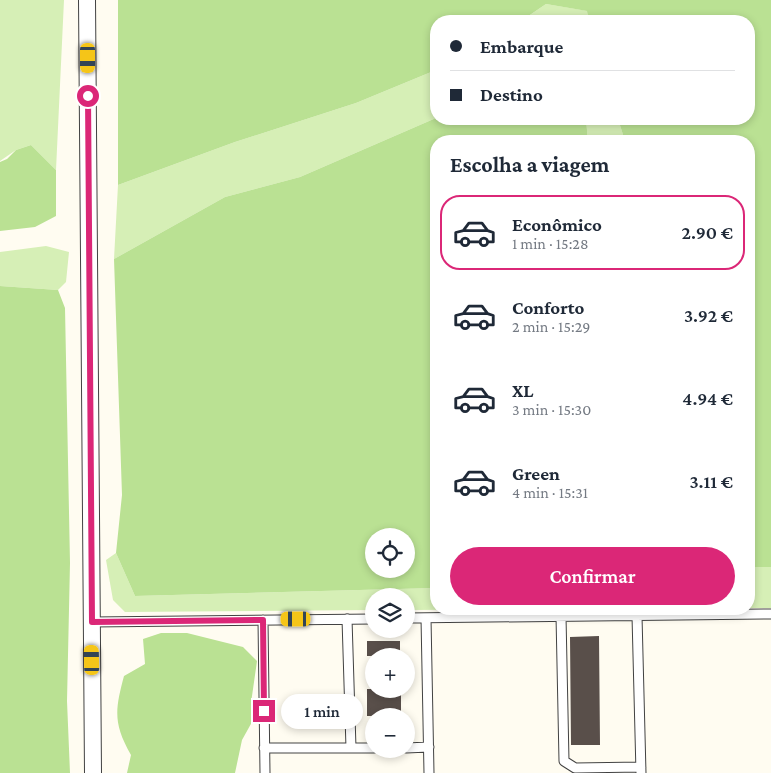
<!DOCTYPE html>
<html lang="pt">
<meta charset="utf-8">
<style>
body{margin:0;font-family:"Crimson Pro",serif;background:#f2f2f3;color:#1f2937;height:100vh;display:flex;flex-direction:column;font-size:19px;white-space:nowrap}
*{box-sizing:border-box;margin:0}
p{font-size:16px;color:#747a83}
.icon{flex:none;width:28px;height:28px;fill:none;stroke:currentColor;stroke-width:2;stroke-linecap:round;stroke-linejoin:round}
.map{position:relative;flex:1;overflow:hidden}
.drawer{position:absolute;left:430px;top:135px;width:325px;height:480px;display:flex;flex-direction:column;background:#fff;border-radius:20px;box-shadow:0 2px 8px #0003}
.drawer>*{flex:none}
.guide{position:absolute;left:430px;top:15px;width:325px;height:110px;border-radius:20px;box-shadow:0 2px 8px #0003;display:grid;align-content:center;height:110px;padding:0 20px;background:#fff}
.fabs{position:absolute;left:365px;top:528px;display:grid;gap:10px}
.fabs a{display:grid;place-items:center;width:50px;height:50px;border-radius:50%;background:#fff;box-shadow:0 2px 8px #0003;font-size:25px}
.end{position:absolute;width:22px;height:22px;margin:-11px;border:6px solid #db2777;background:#fff;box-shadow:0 0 0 2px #fff}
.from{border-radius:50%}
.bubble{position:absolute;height:35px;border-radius:18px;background:#fff;box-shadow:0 2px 8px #0003;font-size:16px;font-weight:600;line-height:35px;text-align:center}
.car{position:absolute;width:15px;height:30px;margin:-15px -8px;border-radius:6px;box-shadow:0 0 4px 1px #0007;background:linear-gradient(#f5c518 24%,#345 0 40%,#f5c518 0 76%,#345 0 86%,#f5c518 0)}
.guide b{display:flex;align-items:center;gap:18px;height:48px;font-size:19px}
.guide b+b{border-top:1px solid #e0e1e3}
.guide i{width:12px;height:12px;background:#1f2937}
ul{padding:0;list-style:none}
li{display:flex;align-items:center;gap:15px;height:75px;margin:0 10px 8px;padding:0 10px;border:2px solid transparent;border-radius:20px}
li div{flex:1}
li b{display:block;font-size:19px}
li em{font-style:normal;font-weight:600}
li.selected{border-color:#db2777}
li>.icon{width:45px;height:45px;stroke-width:1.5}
h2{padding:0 20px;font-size:22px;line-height:60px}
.cta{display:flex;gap:10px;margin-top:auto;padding:10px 20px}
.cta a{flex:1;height:58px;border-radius:30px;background:#db2777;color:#fff;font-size:20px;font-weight:600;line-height:58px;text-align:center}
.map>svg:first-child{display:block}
.green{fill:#d6efb6}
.forest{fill:#bae193;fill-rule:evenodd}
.building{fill:#594f4a}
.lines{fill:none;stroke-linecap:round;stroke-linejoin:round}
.lane-casing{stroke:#424242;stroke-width:11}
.street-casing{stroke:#424242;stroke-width:18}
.lane{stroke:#fff;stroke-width:9}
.street{stroke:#fff;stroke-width:16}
.route{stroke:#db2777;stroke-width:6}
</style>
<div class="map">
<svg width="771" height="773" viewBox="0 0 771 773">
<rect width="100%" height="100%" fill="#fffcf1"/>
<path class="green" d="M0,0H64L56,170L31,145L16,150L0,161Z
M546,4L588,11L590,21H521Z
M436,70V118L300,177L225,197L114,259L118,185L235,142L356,103Z
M586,119H618L625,141H588Z
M46,246L69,252L66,282L58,290L0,286V252Z
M116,553L135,596L436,588V609H586L406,610V596H374V610L125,612L113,600L106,560Z
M749,567H771V608H749Z"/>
<path class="forest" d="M118,0H771V567H749V141H625L618,119H749V21H590L587,11L546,4L521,21H436V70L356,103L235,142L118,185Z
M436,118L586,119L588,141H436V588L135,596L116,553L122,495L114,259L225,197L300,177ZM374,536H406V569H374Z
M31,145L56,170V216L35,227L0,231V162L7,159L16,150Z
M0,286L58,290L65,308L70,563L67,701L70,773H0Z
M161,633H187L243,647L257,661L251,703L252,722L242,740L235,773H127L131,755C113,723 115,710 124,676L145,664L143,639Z"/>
<path class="building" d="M599,636L600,745H571L570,637Z
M367,641H400V656H367Z
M367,689H401V716H367Z"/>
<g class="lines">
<g class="lane-casing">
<path id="lane" d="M561,616L564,761L575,768L641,767
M637,616L641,773
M406,618L771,614
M426,618L429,773
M347,619L351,748
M263,620L265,773
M92,622L374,619
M264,748H374
M406,748L429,747"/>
</g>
<g class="street-casing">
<path id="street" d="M87,0L93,773"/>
</g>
<use href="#lane" class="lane"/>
<use href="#street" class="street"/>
</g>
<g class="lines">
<path class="route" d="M88,96L92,622L263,620L264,711"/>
</g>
</svg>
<div class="fabs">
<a><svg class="icon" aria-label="locate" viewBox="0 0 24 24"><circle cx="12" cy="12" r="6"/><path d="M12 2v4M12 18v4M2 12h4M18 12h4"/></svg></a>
<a><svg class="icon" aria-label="layers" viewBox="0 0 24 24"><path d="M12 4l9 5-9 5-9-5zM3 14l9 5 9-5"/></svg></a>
<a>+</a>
<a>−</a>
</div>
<i class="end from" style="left:88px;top:96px"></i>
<i class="end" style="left:264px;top:711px"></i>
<div class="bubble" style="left:281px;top:694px;width:82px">1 min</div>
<i class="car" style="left:88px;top:58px;rotate:180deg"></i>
<i class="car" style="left:296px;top:619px;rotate:270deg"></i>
<i class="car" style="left:92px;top:660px;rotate:359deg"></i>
<div class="guide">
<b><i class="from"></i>Embarque</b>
<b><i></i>Destino</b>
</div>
<section class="drawer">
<h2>Escolha a viagem</h2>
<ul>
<li class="selected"><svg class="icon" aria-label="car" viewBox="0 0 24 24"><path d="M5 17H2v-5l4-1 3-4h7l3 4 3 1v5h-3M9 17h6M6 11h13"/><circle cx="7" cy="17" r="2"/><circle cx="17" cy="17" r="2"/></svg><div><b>Econômico</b><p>1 min · 15:28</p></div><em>2.90 €</em></li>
<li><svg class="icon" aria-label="car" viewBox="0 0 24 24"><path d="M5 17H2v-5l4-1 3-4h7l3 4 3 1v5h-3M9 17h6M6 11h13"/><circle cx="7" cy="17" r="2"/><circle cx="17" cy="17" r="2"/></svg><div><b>Conforto</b><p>2 min · 15:29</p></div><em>3.92 €</em></li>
<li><svg class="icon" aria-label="car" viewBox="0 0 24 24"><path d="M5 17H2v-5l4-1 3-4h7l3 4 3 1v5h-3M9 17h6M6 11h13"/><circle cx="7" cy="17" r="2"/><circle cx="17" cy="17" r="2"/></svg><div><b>XL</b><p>3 min · 15:30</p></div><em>4.94 €</em></li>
<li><svg class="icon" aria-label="car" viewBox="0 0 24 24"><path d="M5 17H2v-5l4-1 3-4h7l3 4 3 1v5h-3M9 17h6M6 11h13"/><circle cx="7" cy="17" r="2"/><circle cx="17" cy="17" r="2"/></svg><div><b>Green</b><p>4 min · 15:31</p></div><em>3.11 €</em></li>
</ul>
<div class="cta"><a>Confirmar</a></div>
</section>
</div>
